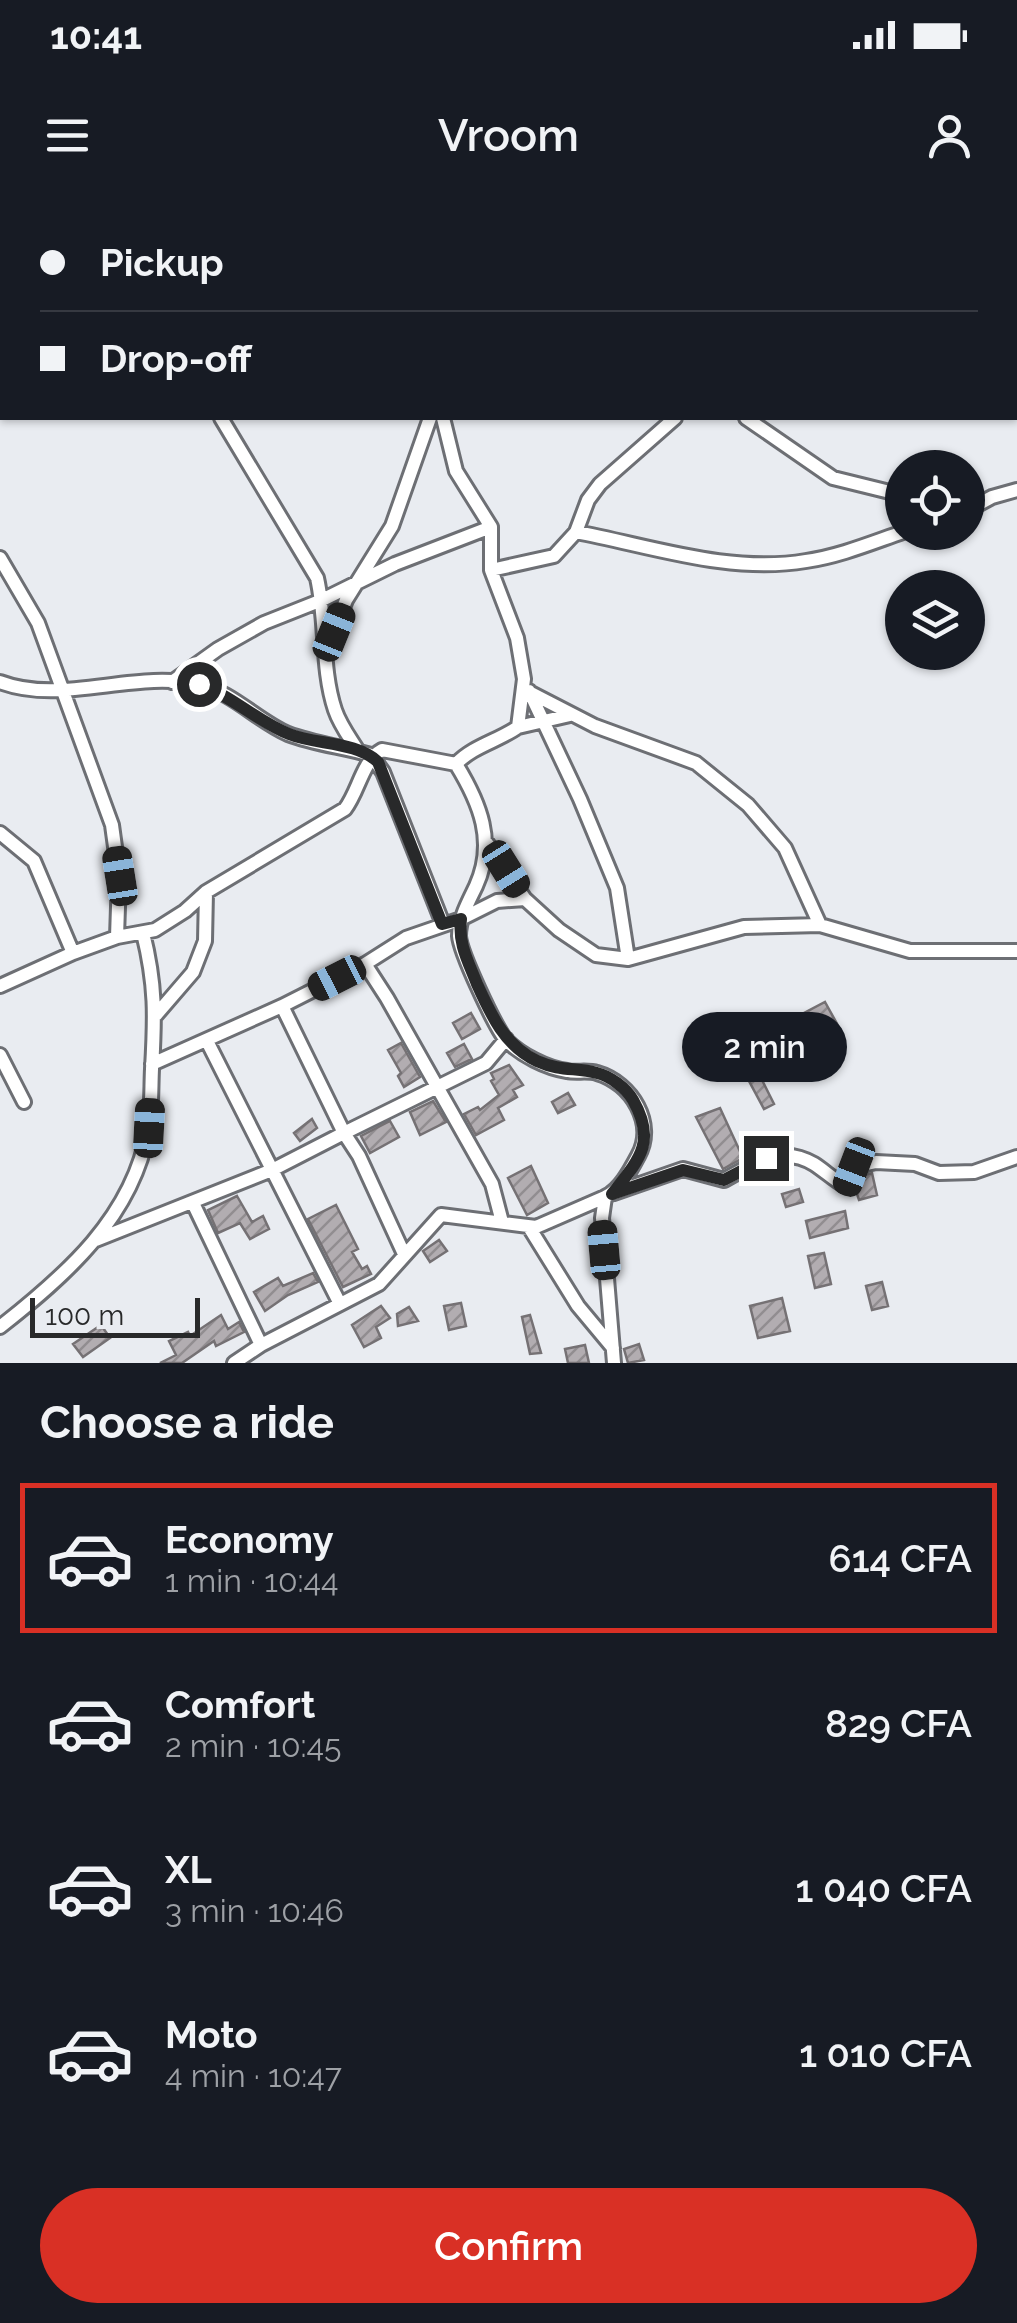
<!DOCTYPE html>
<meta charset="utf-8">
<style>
body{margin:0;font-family:Raleway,sans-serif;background:#242831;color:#f1f3f6;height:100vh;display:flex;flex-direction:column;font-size:38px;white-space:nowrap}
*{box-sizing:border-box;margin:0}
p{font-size:32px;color:#9ea1a6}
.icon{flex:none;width:55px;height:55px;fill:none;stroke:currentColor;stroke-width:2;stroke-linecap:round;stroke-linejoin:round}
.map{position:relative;height:1163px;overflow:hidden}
.drawer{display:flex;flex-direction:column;background:#171b24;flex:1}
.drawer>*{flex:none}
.guide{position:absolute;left:0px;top:0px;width:1018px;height:220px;box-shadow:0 2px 8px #0004;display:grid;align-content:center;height:220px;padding:0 40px;background:#171b24}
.fabs{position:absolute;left:885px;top:250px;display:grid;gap:20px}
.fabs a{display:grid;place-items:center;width:100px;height:100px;border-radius:50%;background:#171b24;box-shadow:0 2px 8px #0004;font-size:50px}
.scale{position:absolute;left:30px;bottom:25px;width:170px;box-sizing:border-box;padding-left:10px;border:5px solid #28292a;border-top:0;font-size:28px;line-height:35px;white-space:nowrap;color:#28292a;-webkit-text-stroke:8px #e9ecf1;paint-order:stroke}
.end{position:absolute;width:45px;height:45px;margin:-22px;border:12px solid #28292a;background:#fff;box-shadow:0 0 0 5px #fff}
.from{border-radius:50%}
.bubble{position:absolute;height:70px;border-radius:35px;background:#171b24;box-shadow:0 2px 8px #0004;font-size:32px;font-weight:600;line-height:70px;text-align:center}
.car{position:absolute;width:30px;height:60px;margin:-30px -15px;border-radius:12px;box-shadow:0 0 8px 2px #0007;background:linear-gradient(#222 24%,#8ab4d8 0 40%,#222 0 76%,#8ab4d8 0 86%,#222 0)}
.guide b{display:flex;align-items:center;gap:35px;height:95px;font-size:38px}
.guide b+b{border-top:2px solid #363941}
.guide i{width:25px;height:25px;background:#f1f3f6}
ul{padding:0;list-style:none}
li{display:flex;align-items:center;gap:30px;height:150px;margin:0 20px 15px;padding:0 20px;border:5px solid transparent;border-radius:0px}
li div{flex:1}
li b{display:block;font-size:38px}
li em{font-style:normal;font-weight:600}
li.selected{border-color:#d93025}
li>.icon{width:90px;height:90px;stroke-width:1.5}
h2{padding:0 40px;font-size:45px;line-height:120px}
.action{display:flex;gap:20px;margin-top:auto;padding:20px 40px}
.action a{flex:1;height:115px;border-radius:60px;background:#d93025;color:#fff;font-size:40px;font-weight:600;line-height:115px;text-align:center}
.status{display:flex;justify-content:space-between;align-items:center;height:70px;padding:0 50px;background:#171b24;direction:ltr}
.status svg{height:28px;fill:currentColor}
header{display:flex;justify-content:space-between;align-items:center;height:130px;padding:0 40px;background:#171b24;font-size:45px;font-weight:600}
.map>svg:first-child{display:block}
.building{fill:url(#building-hatch);stroke:#757174;stroke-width:2.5}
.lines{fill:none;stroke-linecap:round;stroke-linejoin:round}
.minor-casing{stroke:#6d6f74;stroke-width:18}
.minor{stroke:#fff;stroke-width:12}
.route{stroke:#28292a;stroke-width:12}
</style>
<div class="status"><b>10:41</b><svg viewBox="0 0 49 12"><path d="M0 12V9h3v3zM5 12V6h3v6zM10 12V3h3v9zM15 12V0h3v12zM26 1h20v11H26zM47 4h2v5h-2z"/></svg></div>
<header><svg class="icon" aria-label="menu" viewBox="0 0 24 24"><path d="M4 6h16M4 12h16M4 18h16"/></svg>Vroom<svg class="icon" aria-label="person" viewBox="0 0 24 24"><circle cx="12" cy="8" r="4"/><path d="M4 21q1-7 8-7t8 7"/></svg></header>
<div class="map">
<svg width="1017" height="1163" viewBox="0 0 1017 1163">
<defs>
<pattern id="building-hatch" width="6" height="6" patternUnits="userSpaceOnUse" patternTransform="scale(2.5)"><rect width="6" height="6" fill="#b2adb1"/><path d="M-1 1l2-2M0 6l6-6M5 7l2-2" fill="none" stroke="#918d90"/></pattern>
</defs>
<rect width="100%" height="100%" fill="#e9ecf1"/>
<path class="building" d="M825,802L841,831L820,842L804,813Z
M471,813L480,829L462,839L453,823Z
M401,843L420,877L404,887L398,876L401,873L388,850Z
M464,844L472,859L455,867L447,853Z
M509,865L523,885L513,890L517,897L498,908L504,920L476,935L464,914L478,907L480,910L499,895L491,881L494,879L491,873Z
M760,876L774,904L764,909L749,881Z
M568,893L575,905L558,913L552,902Z
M433,901L446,922L420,935L410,912Z
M720,908L743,958L723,969L696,917Z
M312,919L317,928L300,941L294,933Z
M390,921L399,937L370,953L361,936Z
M531,966L548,1003L527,1015L508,978Z
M872,973L877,995L859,1000L856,991L862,976Z
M799,989L803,1002L786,1007L782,994Z
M237,996L252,1022L263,1016L269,1029L250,1039L240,1023L218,1033L208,1010Z
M336,1005L358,1049L352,1052L362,1069L367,1066L371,1074L343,1087L308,1019Z
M845,1011L848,1028L810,1038L806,1021Z
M439,1040L447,1051L430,1062L423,1051Z
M824,1053L831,1084L815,1088L808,1056Z
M313,1073L318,1082L288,1095L265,1111L254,1092L278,1078L283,1086Z
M882,1082L888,1106L872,1110L866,1086Z
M782,1098L790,1131L758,1138L750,1106Z
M461,1103L466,1126L449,1130L444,1106Z
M381,1106L390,1118L376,1127L381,1138L364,1147L352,1125Z
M409,1107L418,1121L398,1126L397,1114Z
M221,1115L228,1129L239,1122L244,1132L216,1146L214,1141L182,1163H160L176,1155L169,1141L188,1132L190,1136Z
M530,1115L541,1153L530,1154L522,1117Z
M101,1125L110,1138L83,1157L73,1144Z
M639,1144L644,1160L628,1163L624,1149Z
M585,1145L589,1163H568L565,1149Z"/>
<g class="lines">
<g class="minor-casing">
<path id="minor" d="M125,0L126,2
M374,0L375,2
M919,0L920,2
M824,2L825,0
M896,2L900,0
M1015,156L1017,163
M221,218L317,378C327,422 321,468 335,510C340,525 350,538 358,551
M443,218L456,271L491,327V370L517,438L524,479L518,527C498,541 473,546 456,564C480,603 496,642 476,686C469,701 459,718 459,736C460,752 495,827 506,840C521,855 546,868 567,871C576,873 588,870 597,873C632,883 656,924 638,956C630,971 620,990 605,997L602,1018L614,1163
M746,218L833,278L902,295
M968,310L992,297L1017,290
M576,332C651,346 729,374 806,361C840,356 871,343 903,332
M0,358L38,423L112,625L119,676L117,737
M491,370L554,356L576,332L588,300L600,284L675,218
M327,449L346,400L392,326L430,218
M0,482C63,506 135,469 200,485C232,492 258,521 288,534C314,544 344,547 371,555L383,572L443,724
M172,482L218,449L264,423L322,400L395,364L491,327
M529,491L580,599L617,688L628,759
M529,492L595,526L696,563L748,605L785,648L820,725
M518,527L570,515
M0,633L34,661L73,753
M487,643L525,699
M365,764L387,798L492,984L502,1022
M0,786L73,753L117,737L155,730L185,711L206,692L345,609C359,591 362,561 382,550L456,564
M282,806L344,933L486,863L506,839
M156,815L193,772L205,741L206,692
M207,841L340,1104
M0,855L24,902
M152,864L282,806L365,764L406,738L461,719L497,701L525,699L559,730L596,755L628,759L744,727L820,725L910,751H1017
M614,993L683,969L724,980C753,964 781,944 814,964C825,971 835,981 847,987L854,967L876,962L915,964L939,973L974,972L1017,957
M193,1003L261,1145
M529,1027L578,1106L613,1148
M96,1040L272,970L344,933L359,956L404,1054
M0,1127C65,1076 133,1017 148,930C152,910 151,889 152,869C155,817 156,785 143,733
M234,1163L261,1145L379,1084L441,1015L536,1027L605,997"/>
</g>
<use href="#minor" class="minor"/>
</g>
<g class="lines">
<path class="route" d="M199,484C232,496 257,521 289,534C316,545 356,541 378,562L442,724L461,719C458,744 468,761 477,784C491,815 505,846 537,861C561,872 576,867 597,873C610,876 626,888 633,900C657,942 639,960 612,994L683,970L724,980L766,958"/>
</g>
</svg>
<div class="fabs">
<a><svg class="icon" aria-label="locate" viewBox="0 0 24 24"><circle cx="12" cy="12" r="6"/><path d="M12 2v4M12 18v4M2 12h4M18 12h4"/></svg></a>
<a><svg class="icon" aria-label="layers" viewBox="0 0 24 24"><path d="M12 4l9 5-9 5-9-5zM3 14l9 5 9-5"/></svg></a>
</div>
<div class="scale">100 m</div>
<i class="end from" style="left:199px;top:484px"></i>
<i class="end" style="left:766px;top:958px"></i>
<div class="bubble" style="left:682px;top:812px;width:165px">2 min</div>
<i class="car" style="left:334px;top:432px;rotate:22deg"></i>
<i class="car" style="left:506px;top:669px;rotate:148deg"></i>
<i class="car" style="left:120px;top:676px;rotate:351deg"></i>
<i class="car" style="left:337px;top:778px;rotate:243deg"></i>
<i class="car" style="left:149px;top:928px;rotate:3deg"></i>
<i class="car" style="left:854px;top:967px;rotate:201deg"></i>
<i class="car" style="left:604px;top:1050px;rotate:355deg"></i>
<div class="guide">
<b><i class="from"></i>Pickup</b>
<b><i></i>Drop-off</b>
</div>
</div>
<section class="drawer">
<h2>Choose a ride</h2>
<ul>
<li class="selected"><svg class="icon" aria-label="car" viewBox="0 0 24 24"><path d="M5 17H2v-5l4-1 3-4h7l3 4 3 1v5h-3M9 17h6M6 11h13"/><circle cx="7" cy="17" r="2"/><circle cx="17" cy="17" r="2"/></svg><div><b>Economy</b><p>1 min · 10:44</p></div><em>614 CFA</em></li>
<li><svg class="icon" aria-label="car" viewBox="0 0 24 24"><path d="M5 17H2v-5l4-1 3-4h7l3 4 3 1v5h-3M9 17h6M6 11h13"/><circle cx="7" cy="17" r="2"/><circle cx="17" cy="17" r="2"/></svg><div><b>Comfort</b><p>2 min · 10:45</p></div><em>829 CFA</em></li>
<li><svg class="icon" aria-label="car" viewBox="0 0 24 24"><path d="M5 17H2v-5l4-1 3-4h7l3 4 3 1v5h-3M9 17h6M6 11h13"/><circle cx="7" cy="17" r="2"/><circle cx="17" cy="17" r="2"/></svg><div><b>XL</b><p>3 min · 10:46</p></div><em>1 040 CFA</em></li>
<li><svg class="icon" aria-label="car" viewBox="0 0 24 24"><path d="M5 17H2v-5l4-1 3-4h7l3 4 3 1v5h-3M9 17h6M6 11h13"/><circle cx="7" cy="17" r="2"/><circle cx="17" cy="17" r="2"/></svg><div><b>Moto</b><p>4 min · 10:47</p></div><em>1 010 CFA</em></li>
</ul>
<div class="action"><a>Confirm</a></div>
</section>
